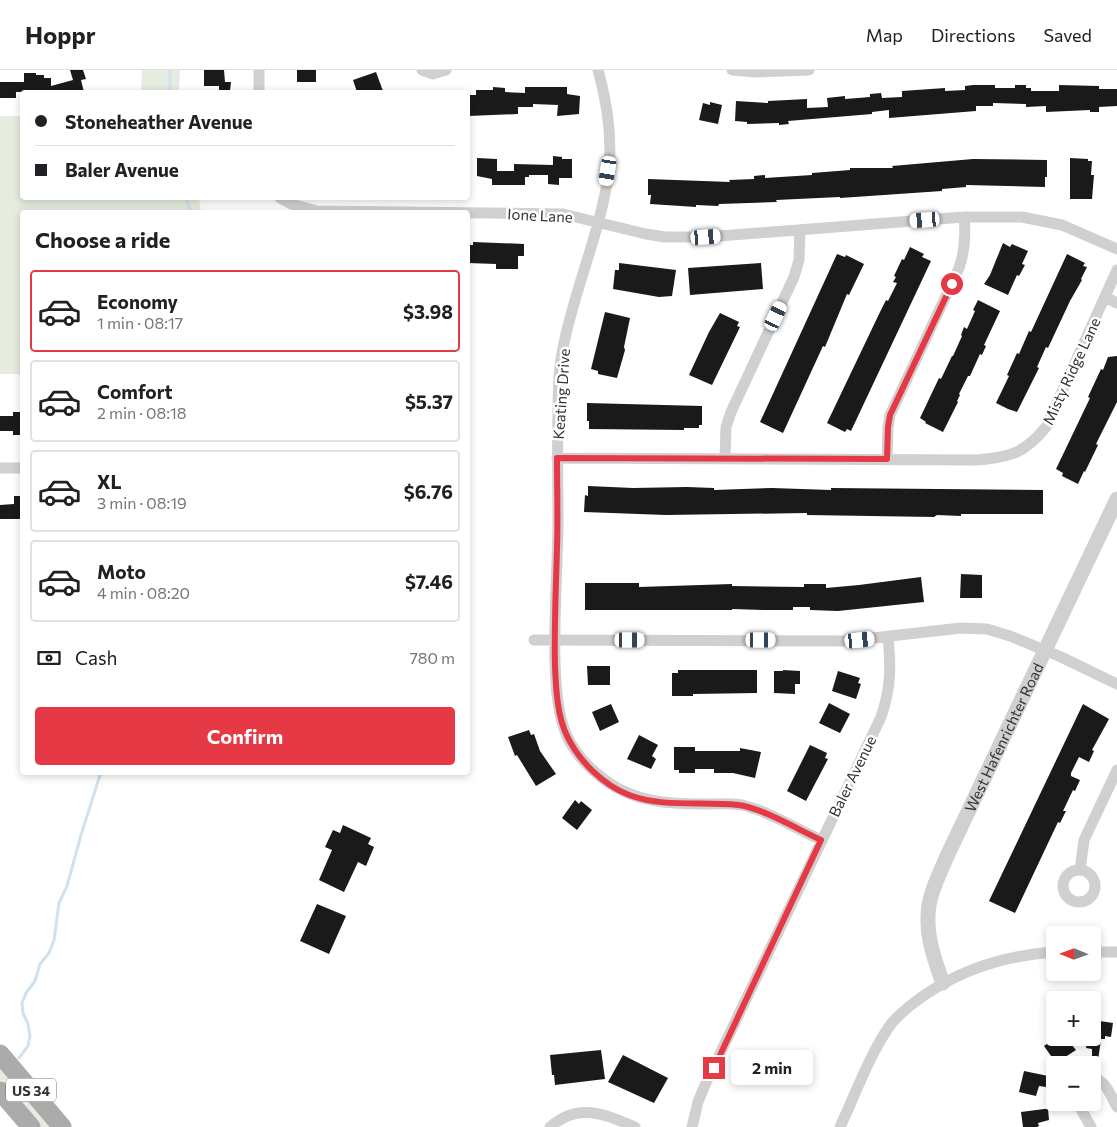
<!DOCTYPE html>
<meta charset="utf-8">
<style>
body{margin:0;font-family:Commissioner,sans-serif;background:#f6f6f6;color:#202124;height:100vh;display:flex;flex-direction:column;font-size:19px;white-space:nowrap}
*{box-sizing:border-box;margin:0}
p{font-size:16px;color:#757577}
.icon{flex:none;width:28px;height:28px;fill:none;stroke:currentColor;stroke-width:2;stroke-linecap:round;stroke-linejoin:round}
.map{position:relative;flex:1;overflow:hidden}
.sheet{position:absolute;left:20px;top:140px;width:450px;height:565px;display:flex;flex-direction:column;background:#fff;border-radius:5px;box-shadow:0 2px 8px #0003}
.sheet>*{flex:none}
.hud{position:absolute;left:20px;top:20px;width:450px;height:110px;border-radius:5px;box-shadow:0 2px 8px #0003;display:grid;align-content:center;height:110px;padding:0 15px;background:#fff}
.needle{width:32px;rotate:271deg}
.fabs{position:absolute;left:1046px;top:856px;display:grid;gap:10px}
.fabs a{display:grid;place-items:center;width:55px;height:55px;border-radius:5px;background:#fff;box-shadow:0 2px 8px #0003;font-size:25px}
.end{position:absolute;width:22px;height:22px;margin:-11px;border:6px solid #e63946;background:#fff;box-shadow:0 0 0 2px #fff}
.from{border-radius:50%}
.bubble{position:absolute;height:35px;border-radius:5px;background:#fff;box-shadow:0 2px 8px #0003;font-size:16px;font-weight:700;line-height:35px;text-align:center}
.car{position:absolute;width:15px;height:30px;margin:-15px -8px;border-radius:6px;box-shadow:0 0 4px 1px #0007;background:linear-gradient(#fff 24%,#345 0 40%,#fff 0 76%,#345 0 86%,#fff 0)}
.hud b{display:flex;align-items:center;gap:18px;height:48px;font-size:19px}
.hud b+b{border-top:1px solid #e0e0e0}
.hud i{width:12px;height:12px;background:#202124}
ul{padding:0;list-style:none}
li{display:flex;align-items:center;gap:15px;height:82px;margin:0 10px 8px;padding:0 5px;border:2px solid #e0e0e0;border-radius:5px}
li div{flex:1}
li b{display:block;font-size:19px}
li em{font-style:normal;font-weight:700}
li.current{border-color:#e63946}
li>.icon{width:45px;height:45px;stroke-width:1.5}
h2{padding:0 15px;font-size:22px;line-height:60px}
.pay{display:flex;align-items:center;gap:12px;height:55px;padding:0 15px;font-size:19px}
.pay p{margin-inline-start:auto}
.primary-button{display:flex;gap:10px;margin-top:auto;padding:10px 15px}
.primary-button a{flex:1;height:58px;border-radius:5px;background:#e63946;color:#fff;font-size:20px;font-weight:700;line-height:58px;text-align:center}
header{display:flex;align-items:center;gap:30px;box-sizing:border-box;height:70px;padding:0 25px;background:#fff;border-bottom:1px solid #e0e0e0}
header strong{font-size:24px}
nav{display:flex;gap:28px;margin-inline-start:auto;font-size:18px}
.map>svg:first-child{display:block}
.green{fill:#e6ecdf}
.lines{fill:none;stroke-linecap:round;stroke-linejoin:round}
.stream{stroke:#cfe2ee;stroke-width:3}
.building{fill:#1a1a1a}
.minor{stroke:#d0d0d0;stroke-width:11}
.tertiary{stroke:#d0d0d0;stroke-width:15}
.primary{stroke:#ababab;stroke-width:19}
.route{stroke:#e63946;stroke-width:6}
.labels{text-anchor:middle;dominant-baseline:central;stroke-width:5;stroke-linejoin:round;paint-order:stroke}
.shield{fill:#fff;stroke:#707070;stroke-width:1}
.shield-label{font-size:14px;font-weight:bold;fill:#333}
.street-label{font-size:15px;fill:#333;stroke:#fff}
</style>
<header>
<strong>Hoppr</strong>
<nav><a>Map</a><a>Directions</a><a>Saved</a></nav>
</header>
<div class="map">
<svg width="1117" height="1057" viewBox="0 0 1117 1057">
<rect width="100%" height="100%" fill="#fff"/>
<path class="green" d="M142,0H180L179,22H141Z
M0,46H22V128H199L201,142H22V304H0Z
M0,998L51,1057H41L2,1013L0,1010Z"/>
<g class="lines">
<path class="stream" d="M170,0V22
M187,128L190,142
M19,988L28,976L30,966L28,954L23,943L22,933L26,923L35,911L40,894L49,883L54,870L59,833L67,816L81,765L101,702"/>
</g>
<path class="building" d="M70,0H83L86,9L81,10L84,22H16V28H0V12H24V3H36V5H44V8H51V16L73,10Z
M204,0H224L225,12H231L230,21H219V16H204Z
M297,0H316V12H297Z
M376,2L383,21L378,22H357L353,10Z
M973,15H995V18H1015V15H1026V18H1031V21H1059V15L1099,16V19H1117V36L1099,37V42H1090V40L1046,42V36L1026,37V34L993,33V36H976V41L889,48V40L872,42V44L788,51L789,54L779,55V53L747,54V52L735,51L736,31L768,33V31L807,29V38L828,37L827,28L845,26V29L858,28L870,27V24L881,23L882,28L902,27V21L945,18V21L965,20V16Z
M493,17L505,18V22L525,23V17H567V24L580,26L579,44L557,46L558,35L533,34V37H518V44L468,46V25H476V20H493Z
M710,32L722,35L718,54L699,50L703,33L710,35Z
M553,86L562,87V89H572V108H559V115L548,114V105H529V107H525V115H492V109L477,106V88L497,89V101H514V94L553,95Z
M1070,88L1088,89V91H1092L1091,105H1094L1092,129H1070Z
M973,89L1047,90V107H1045V117L966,115V117L942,119V121L840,128V127L776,130L777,132L719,134L718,136L696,135V137L650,134L651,125H648V109L730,112L729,110L754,109V106L765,105V108L812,105V103L850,100V98H893L892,96Z
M473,172L524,174V186H518V199H496V194L468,193V175H473Z
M1003,173L1010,177L1012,174L1028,181L1022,194L1025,195L1019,206L1017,205L1008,225L984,214L990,205Z
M910,177L924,184L922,187L931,191L851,361L847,359L845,362L827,353L880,242L886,230L888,231L897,213L893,212L896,207L894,206L902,189L904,190Z
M837,184L845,187L846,185L864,194L849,225L847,224L825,277L823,276L783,363L760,352Z
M1067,184L1085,193L1083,196L1087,197L1081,209L1082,210L1070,231L1048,278L1046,277L1037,297L1039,298L1017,342L1008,339L996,333L1009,306L1007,305L1017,283L1019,284L1029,261L1031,262Z
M619,193L676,200L672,226L659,227L613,219L615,200H619Z
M761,193L763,219L690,225L688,198Z
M978,230L1000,241L984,275L986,276L982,285L980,284L970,306H968L959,324L960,325L957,331L958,332L943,362L925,353L926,352L920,348L939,308L941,309L952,286H953L962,266L961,265L964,257L967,259L975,241L973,240Z
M605,242L630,248L624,277L625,280L617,308L598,304V301L591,299Z
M720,243L739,252L737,256L740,257L712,315L689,305L709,262Z
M1117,286V332L1096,374L1098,375L1085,402L1084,401L1078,414L1062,406L1063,403L1056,399L1090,328L1088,327L1101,299L1103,300L1108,287Z
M587,333L702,336V355H699V358H684V360L589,359V351H587Z
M13,342H22V365H13V361H0V346H13Z
M588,416L633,418L687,417L714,418V420L772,418L831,420V418L1043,420V444H961V446L937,445L934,447L807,445V443L666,445L584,442L585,425L588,426Z
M14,426H22V449H0V435L14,434Z
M961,504L982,505V528H960Z
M921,507L924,532L838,541L810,540V537H793V540H763L732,539V540H585V513H639V517L732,514V516L804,517V514H826V518L859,515Z
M587,596H610V615H588Z
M678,600H757V623L693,624V626H672V603H678Z
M783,600L800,601V614H795V624L774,623V601H783Z
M838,601L860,608L858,613L861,614L856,629L832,621Z
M829,633L850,644L840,663L819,653Z
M611,634L619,652L600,661L592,642Z
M1083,634L1109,649L1092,680L1094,681L1089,692L1079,687L1071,703V706L1080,710L1075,721L1073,720L1063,741H1066L1060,753L1058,752L1015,843L989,831Z
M529,660L531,665L534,664L540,681L556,704L536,716L517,685L515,686L508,667Z
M639,665L658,675L652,686L656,689L651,699L627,689Z
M810,675L827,683L825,688L828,689L806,731L787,721Z
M674,677H695V681H740V678L761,682L755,708L733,703H714V699H695V703H679V700H674Z
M575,730L579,734L581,731L592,740L577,760L562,748Z
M343,755L371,768L368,774L374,777L366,796L358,792L344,822L319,810L332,780L325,777L333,760L340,763Z
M317,834L346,846L329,884L300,871Z
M1093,950L1113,953L1111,967L1105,966V969H1101L1098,991H1092V979L1086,978L1088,968H1092Z
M1055,968H1066L1076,980L1056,993L1044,976Z
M601,980L605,1009L555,1015L554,1005H552L550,985Z
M623,985L668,1008L654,1033L608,1012Z
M1024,1001L1048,1006L1046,1017L1039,1016L1036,1026L1019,1022Z
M1044,1039H1048L1049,1050L1038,1053L1039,1056L1037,1057H1023L1021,1042Z"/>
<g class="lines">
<path class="minor" d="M422,0L433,4L446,0
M598,0C607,32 612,67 609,100C601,163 573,221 562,283C558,303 558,325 558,346C557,383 558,420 558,457C557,502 554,547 555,592C556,617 557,641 566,664C574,683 590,699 606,711C635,732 669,734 703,734C715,734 729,733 742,735C768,741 797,759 821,770
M732,0L756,2L809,0
M259,22V0
M280,128L291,134L317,141L563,144L646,164L665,167H706L964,147H1022L1062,155L1117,179
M1105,227L1117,233
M557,388L977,390C1011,387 1025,383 1046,357L1117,200
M725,388L726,357L731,342L794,207L799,190L800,160
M887,389L888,357L890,345L959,198C965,181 966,165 964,147
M0,398H22
M534,570L846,571L961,558L987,559L1010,566L1061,587L1117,614
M1063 816a16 16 0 1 1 32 0a16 16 0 1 1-32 0Z
M1080,800L1084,770L1117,700
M1092,882H1117
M1092,1008C1106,1009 1111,1027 1117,1037
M1077,1032L1091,1057
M550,1057C578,1032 605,1044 635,1057
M692,1057L698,1032L705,1015L881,647C891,618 891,597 888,567
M840,1057C856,1023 869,985 891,954C901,942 913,933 926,924C965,898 1008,885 1055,882"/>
<path class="tertiary" id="s1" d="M943,913C932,884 922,854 932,823C936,810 943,796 948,784L1117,429"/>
<path class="primary" d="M0,984L62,1057
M0,1021L31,1057"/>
</g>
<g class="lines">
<path class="route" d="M714,998L821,770C799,760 760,737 738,735C701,731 664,738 629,725C603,715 579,691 567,666C557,645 556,619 555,596C554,557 556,517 557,478C558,448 557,418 557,388L887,389L888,357L890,345L952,214"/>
</g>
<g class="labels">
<rect class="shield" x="6" y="1008.5" width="50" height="23" rx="4"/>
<g class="shield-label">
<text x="31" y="1020">US 34</text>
</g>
<g class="street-label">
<text transform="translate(540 145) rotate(3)">Ione Lane</text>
<text transform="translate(1071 301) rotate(-65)">Misty Ridge Lane</text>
<text transform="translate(561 324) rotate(-86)">Keating Drive</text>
<text stroke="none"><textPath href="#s1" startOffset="264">West Hafenrichter Road</textPath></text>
<text transform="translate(852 706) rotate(-64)">Baler Avenue</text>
</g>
</g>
</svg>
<div class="fabs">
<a><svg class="needle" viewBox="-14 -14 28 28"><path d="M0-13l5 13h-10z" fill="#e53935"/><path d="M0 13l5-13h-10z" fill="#757577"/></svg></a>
<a>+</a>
<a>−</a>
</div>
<i class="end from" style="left:952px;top:214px"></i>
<i class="end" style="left:714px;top:998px"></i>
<div class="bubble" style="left:731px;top:980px;width:82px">2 min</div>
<i class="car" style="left:608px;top:101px;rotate:189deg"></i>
<i class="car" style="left:925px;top:150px;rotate:266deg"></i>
<i class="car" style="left:706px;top:167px;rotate:86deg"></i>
<i class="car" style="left:776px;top:246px;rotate:25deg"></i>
<i class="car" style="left:630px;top:570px;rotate:90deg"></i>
<i class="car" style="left:761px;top:570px;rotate:90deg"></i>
<i class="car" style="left:860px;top:570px;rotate:84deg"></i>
<div class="hud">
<b><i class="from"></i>Stoneheather Avenue</b>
<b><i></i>Baler Avenue</b>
</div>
<section class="sheet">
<h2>Choose a ride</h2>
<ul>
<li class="current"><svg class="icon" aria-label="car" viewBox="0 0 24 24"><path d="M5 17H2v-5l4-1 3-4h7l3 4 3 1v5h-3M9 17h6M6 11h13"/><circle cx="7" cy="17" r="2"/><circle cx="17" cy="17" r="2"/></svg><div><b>Economy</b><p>1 min · 08:17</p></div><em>$3.98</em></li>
<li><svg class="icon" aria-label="car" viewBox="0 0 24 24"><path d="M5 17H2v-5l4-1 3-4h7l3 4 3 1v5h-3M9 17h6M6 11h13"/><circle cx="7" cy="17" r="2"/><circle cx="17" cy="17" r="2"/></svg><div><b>Comfort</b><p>2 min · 08:18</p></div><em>$5.37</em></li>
<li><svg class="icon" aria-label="car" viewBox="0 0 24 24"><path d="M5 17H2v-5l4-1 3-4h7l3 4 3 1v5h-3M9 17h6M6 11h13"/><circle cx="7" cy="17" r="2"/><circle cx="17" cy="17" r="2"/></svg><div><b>XL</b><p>3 min · 08:19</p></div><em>$6.76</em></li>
<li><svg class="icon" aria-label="car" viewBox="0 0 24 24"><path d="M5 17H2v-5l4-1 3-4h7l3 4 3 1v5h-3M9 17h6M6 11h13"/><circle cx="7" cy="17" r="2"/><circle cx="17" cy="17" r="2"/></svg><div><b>Moto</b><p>4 min · 08:20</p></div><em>$7.46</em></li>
</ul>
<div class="pay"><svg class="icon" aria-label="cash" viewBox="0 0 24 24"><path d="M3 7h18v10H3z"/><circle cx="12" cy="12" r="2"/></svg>Cash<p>780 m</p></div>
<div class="primary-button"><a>Confirm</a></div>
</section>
</div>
